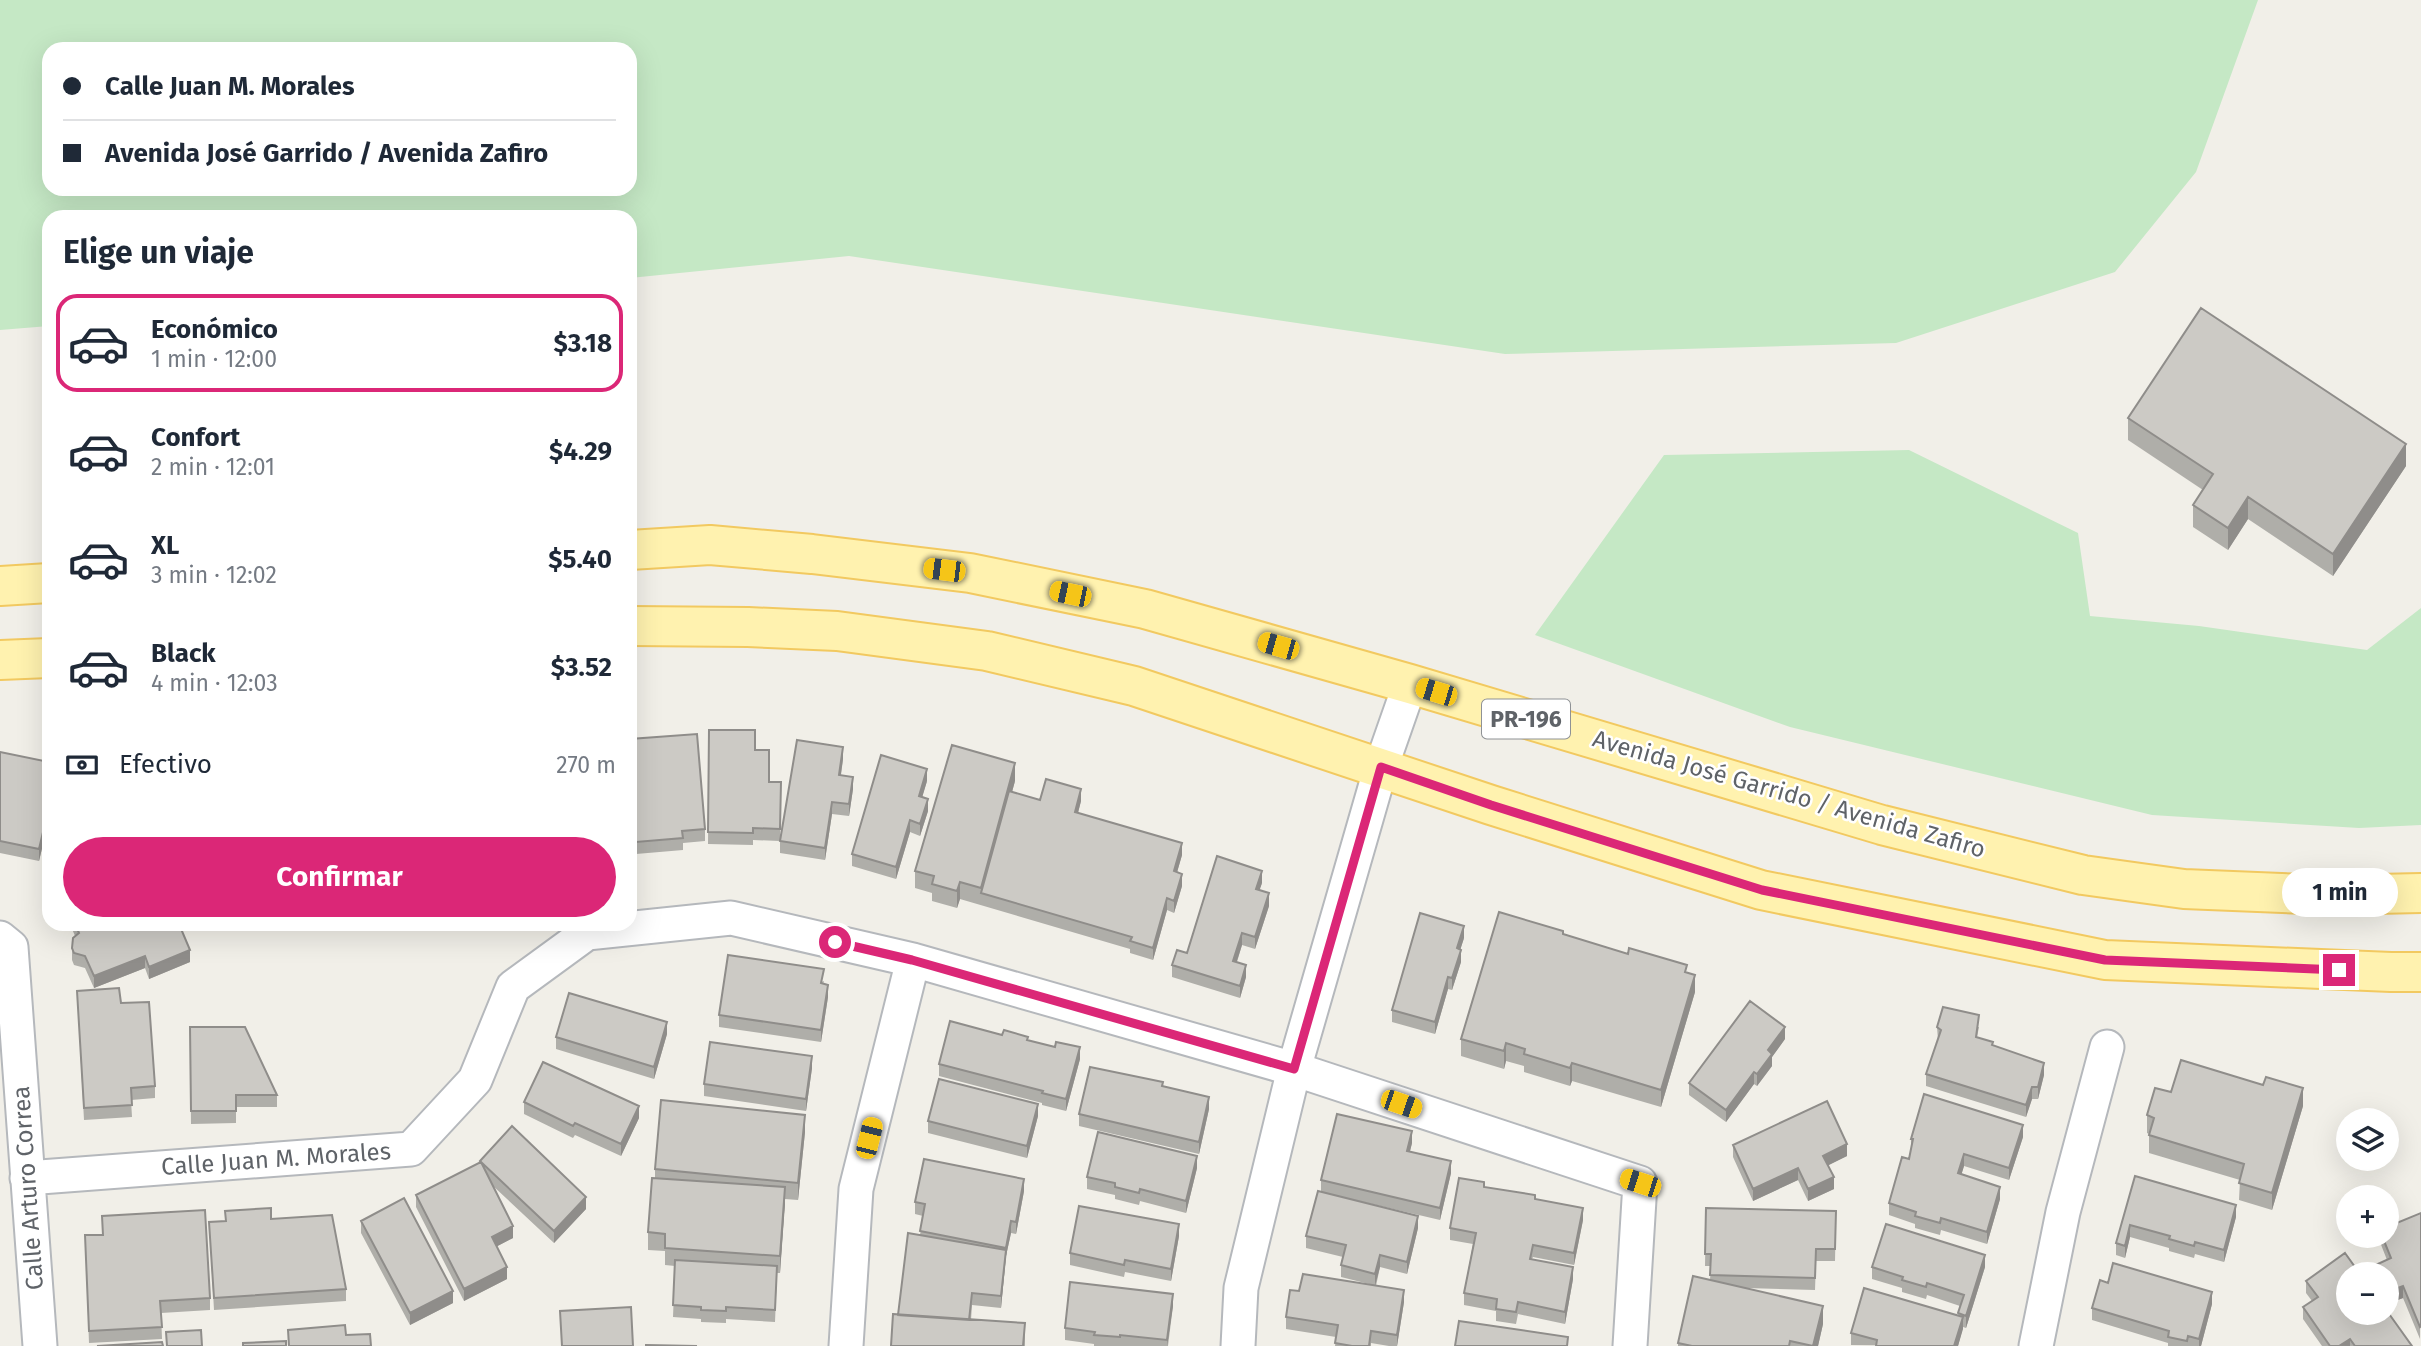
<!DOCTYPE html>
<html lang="es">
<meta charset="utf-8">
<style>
body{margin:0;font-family:"Fira Sans",sans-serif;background:#f6f6f7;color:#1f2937;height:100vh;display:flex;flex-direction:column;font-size:26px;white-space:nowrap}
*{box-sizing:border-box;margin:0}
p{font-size:23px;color:#747a83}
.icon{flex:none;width:38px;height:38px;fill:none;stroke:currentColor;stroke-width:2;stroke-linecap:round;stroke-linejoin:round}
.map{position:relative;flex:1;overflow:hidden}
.panel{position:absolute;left:42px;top:210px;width:595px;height:721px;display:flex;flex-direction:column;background:#fff;border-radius:21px;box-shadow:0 7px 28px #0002}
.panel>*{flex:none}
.banner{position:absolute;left:42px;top:42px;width:595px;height:154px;border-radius:21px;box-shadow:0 7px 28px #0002;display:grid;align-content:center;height:154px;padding:0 21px;background:#fff}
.controls{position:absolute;left:2336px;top:1108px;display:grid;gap:14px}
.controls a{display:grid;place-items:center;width:63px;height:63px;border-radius:50%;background:#fff;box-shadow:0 7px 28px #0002;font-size:35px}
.end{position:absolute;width:32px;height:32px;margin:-16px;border:9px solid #db2777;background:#fff;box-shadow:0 0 0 4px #fff}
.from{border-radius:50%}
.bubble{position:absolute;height:49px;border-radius:24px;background:#fff;box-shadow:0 7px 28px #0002;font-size:23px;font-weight:700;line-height:49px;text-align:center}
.car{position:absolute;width:21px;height:42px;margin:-21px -10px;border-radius:9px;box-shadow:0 0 5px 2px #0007;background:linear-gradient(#f5c518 24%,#345 0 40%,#f5c518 0 76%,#345 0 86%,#f5c518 0)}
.banner b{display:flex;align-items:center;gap:24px;height:66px;font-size:26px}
.banner b+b{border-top:2px solid #e0e1e3}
.banner i{width:18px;height:18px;background:#1f2937}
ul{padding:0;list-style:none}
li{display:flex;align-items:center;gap:21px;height:98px;margin:0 14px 10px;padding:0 7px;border:4px solid transparent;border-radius:21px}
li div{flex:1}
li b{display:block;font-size:26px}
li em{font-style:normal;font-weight:700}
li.selected{border-color:#db2777}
li>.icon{width:63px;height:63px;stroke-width:1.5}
h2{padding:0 21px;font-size:32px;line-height:84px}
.pay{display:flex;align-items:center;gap:18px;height:77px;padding:0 21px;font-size:26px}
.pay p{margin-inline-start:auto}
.cta{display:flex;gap:14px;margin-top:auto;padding:14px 21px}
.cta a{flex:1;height:80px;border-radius:42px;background:#db2777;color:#fff;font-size:28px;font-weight:700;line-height:80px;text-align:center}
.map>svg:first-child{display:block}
.green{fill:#c5e8c5;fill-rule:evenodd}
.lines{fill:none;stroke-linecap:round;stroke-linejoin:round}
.minor-casing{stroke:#b5b8bc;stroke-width:37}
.primary-casing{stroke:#f2c960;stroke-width:42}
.minor{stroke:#fff;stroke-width:33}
.primary{stroke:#fff2af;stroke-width:38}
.wall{fill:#afaea9}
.shaded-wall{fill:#8f8d8a}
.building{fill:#cccac5;stroke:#8f8d8a;stroke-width:2}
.route{stroke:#db2777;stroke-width:9}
.labels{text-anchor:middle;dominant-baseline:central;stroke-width:5;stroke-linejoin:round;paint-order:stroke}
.shield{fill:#fff;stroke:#8f9295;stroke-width:2}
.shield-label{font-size:23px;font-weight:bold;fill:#5f6368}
.street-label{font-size:24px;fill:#5f6368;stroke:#fff}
</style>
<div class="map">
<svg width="2421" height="1346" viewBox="0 0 2421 1346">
<rect width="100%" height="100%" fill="#f1efe8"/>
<path class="green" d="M0,0H2258L2196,172L2115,272L1896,343L1505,354L849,256L630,278V217H49V326L0,330ZM49,49H630V189H49Z
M1909,450L2078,533L2090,616L2199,626L2367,650L2421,608V825L2359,828L2152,815L1790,727L1535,635L1664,455Z"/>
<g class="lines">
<g class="minor-casing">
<path id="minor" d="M0,938L11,947L40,1346
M27,1178L411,1149L475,1080L513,987L587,933L731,918L913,960L1294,1069L1640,1183L1630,1346
M846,1346L856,1189L913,960
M1238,1346L1241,1288L1294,1069L1381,767L1410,684
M2036,1346L2063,1212L2107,1047"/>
</g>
<g class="primary-casing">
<path id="primary" d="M630,550L710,545L812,554L970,573L1145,609L1410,684L1882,825L2083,875L2184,889L2331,895L2421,893
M0,586L49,583
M630,626L748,627L837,631L987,651L1134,686L1491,805L1761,890L2105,960L2391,972H2421
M0,660L49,658"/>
</g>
<use href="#minor" class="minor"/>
<use href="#primary" class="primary"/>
</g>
<path class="wall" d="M2128,418L2406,466L2333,576L2248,519L2228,550L2193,527V505L2203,490L2128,440Z
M709,730L755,750L769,782H781L780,841L753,840V845L708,844Z
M630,739L705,829V841L683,843V850L636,854L630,783Z
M0,752L49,762V819L39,861L0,853Z
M843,759L841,775L853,789L849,816L832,814L825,860L780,853V841Z
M927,781L922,797L928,811L920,836L910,832L896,879L852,866V854Z
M1015,781L1012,792L1040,800L1081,801L1078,813L1182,855L1177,872L1182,886L1174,913L1167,910L1153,960L1130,953V949L960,899L957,908L932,901V893L915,888V871Z
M1262,883L1259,890L1269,906L1255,949L1242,945L1237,962L1246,977L1240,998L1172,977V965L1187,953Z
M70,924H179L190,962L149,979L145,968L94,988L85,968L74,965L72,960V948L75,936Z
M1563,934L1687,973L1695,992L1661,1107L1572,1081L1570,1086L1524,1072V1066L1506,1061L1504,1069L1461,1056V1039Z
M1464,938L1460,950L1461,962L1452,990L1448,989L1435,1034L1392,1022V1010Z
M824,981L823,984L828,997L821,1042L719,1027V1015Z
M77,991L121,1003L155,1086V1098L131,1100L132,1117L84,1120Z
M190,1027L277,1095V1107H236V1123L191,1124Z
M1937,1027H1979L1977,1037L2044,1075L2038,1099H2032L2026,1117L1926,1086V1074L1938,1040Z
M667,1034L654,1079L556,1049V1037Z
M1002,1035L1028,1040L1080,1059L1066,1111L1042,1105V1103L939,1076V1064Z
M1785,1039L1772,1057V1066L1757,1086L1754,1084L1726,1122L1689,1095V1083Z
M812,1068L806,1111L704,1096V1084Z
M2171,1092L2303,1106L2272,1210L2239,1200L2240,1180L2149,1153V1134L2147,1133V1115Z
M524,1102L639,1118L621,1156L575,1135L573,1138L524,1114Z
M1209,1109L1199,1154L1079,1126V1114Z
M1038,1116L1027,1158L928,1133V1121Z
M805,1132L798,1200L785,1199L780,1273H777L775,1322L726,1319V1323L701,1322V1319L673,1317L675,1266L665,1265V1251L648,1250V1232L655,1178V1169Z
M2023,1137L2009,1180L1964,1166L1961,1175L2000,1199L1987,1244L1941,1230L1940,1235L1915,1228V1224L1889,1215V1203L1909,1159L1911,1148V1139Z
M1412,1143L1410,1151L1451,1173L1440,1220L1321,1192V1180Z
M1733,1145L1847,1156L1828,1165L1834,1189L1808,1201L1798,1180L1753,1201L1733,1157Z
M480,1161L586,1209L554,1243L492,1185L513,1238L497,1246L507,1279L464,1301L416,1207V1195L480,1163Z
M1197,1168L1186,1213L1140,1201L1139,1205L1115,1199V1195L1087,1189V1177Z
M2135,1176L2236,1217L2224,1262L2195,1254L2194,1258L2169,1251V1248L2130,1237L2125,1258L2116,1255V1243Z
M1484,1187L1535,1199L1583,1220L1574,1265L1533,1257L1532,1259L1573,1279L1565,1324L1518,1314L1516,1324L1496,1321V1311L1464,1305V1293L1473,1244L1450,1240V1228Z
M1024,1191L1016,1234L1011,1233L1006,1256L1001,1308L972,1305L971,1320L1025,1323V1346H891L898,1315L920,1235L923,1216L915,1214V1202Z
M1706,1208L1836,1211L1835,1261H1816L1815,1290L1746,1288L1823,1324L1818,1346H1678V1343L1710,1280L1711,1266H1705Z
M225,1211L271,1219L346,1289V1301L214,1310L209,1222L225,1221Z
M2421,1213L2420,1339L2403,1298L2387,1304V1274H2369V1268L2387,1260L2380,1242V1236H2387Z
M102,1216L210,1298V1310L161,1313L162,1339L89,1343L85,1235H102Z
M361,1221L453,1303L410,1325L361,1233Z
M1418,1228L1407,1274L1380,1267L1376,1286L1404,1302L1397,1346H1389L1371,1343V1346H1335L1336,1337L1286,1329V1317L1299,1291L1373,1285L1341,1277V1265L1343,1257L1306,1248V1236Z
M1179,1236L1171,1281L1125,1272L1124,1277L1070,1265V1253Z
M1872,1267H1985L1966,1328L1963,1327L1958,1346L1851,1345V1333L1958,1315L1960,1306L1927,1295L1926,1299L1902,1292V1288L1872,1279Z
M2306,1281L2412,1346H2322L2303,1319V1307L2312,1301L2306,1293Z
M2212,1304L2201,1346H2168V1343L2092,1320V1308Z
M1173,1306L1168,1346H1094V1344L1065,1340V1328Z"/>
<path class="shaded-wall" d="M2406,444V466L2333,576V554Z
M2248,497V519L2228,550V528Z
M843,747V759L839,787V775Z
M1015,763V781L984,894L981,893V906V888Z
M927,769V781L919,808V796Z
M853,777V789L849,816V804Z
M1081,789V801L1075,824V812Z
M928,799V811L920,836V824Z
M832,802V814L825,860V848Z
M49,807V819L39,861V849Z
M910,820V832L896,879V867Z
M633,833V845L630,846V834Z
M1182,843V855L1174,883V871Z
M1262,871V883L1256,901V889Z
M1182,874V886L1174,913V901Z
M960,882V899L957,908V891Z
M1269,893V906L1255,949V937Z
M1167,898V910L1153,960V948Z
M1464,926V938L1457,960V948Z
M1242,933V945L1233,973V961Z
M190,950V962L149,979V967Z
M1461,950V962L1452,990V978Z
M145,956V968L94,988V976Z
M1246,965V977L1240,998V986Z
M1695,975V992L1661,1107V1090Z
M1448,977V989L1435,1034V1022Z
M828,985V997L821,1042V1030Z
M667,1022V1034L654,1079V1067Z
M1785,1027V1039L1772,1057V1066L1757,1086V1074L1768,1050Z
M1506,1043V1061L1504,1069V1051Z
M1080,1047V1059L1066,1111V1099Z
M812,1056V1068L806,1111V1099Z
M1572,1063V1081L1570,1086V1068Z
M2044,1063V1075L2038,1099V1087Z
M1754,1072V1084L1726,1122V1110Z
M2032,1087V1099L2026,1117V1105Z
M2303,1088V1106L2272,1210V1193Z
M1209,1097V1109L1199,1154V1142Z
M1038,1104V1116L1027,1158V1146Z
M639,1106V1118L621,1156V1144Z
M805,1115V1132L798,1200V1183Z
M2023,1125V1137L2009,1180V1168Z
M1412,1131V1143L1407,1163V1151Z
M1847,1144V1156L1823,1168V1156Z
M1964,1154V1166L1958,1186V1173Z
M1197,1156V1168L1186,1213V1201Z
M1451,1161V1173L1440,1220V1208Z
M1798,1168V1180L1753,1201V1189Z
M1834,1177V1189L1808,1201V1189Z
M1024,1179V1191L1016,1234V1222Z
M785,1187V1204L780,1273V1256Z
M2000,1187V1199L1987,1244V1232Z
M586,1197V1209L554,1243V1231Z
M2236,1205V1217L2224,1262V1250Z
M1583,1208V1220L1574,1265V1253Z
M1418,1216V1228L1407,1274V1262Z
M1011,1221V1233L1006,1256L1001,1308V1296L1006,1248Z
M1179,1224V1236L1171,1281V1269Z
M2130,1225V1237L2125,1258V1246Z
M513,1226V1238L492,1249V1237Z
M1380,1255V1267L1375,1286V1274Z
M1985,1255V1267L1966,1328V1316Z
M507,1267V1279L464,1301V1289Z
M1573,1267V1279L1565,1324V1312Z
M2403,1286V1298L2387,1304V1292Z
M1404,1290V1302L1397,1346V1335Z
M453,1291V1303L410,1325V1313Z
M2212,1292V1304L2201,1346H2199V1339Z
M1173,1294V1306L1167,1346V1340Z
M1823,1306V1324L1818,1346H1813Z
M1963,1317V1329L1958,1346H1954Z
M2350,1339V1346H2339Z"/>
<path class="building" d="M2201,308L2406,444L2333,554L2248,497L2228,528L2193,505L2213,474L2128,418Z
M709,730H755V750H769V782H781L780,829L753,828V833L708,832Z
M697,734L705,829L682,831L683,838L636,842L630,771V739Z
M797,740L843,747L839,775L853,777L849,804L832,802L825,848L780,841Z
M952,745L1015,763L981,888L960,882L957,891L932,884L934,876L915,871Z
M0,752L49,762V807L39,849L0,841Z
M881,755L927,769L919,796L928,799L920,824L910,820L896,867L852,854Z
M1046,779L1081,789L1075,812L1182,843L1174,871L1182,874L1174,901L1167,898L1153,948L1130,941L1132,937L981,893L1009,791L1040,800Z
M630,817L633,833L630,834Z
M1217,856L1262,871L1256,889L1269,893L1255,937L1242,933L1233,961L1246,965L1240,986L1172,965L1177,950L1187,953Z
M1499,912L1563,931V934L1628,954L1629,948L1687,965L1685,972L1695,975L1661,1090L1572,1063L1570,1068L1524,1054L1525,1049L1506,1043L1504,1051L1461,1039Z
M1420,913L1464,926L1457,948L1461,950L1452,978L1448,977L1435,1022L1392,1010Z
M75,924H179L190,950L149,967L145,956L94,976L85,956L74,953L72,948L73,938L79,933Z
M728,955L824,969L821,983L828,985L821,1030L719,1015Z
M119,988L121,1003L149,1002L155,1086L131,1088L132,1105L84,1108L77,991Z
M569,993L667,1022L654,1067L556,1037Z
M1750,1001L1785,1027L1768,1050L1772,1054L1757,1074L1754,1072L1726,1110L1689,1083Z
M1943,1007L1979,1015L1976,1037L1993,1042L1992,1045L2044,1063L2038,1087H2032L2026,1105L1926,1074L1941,1030L1937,1027Z
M950,1021L1002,1035L1004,1030L1028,1037L1027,1040L1055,1047L1056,1042L1080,1047L1066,1099L1042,1093L1043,1091L939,1064Z
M190,1027H245L277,1095H236V1111H191Z
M710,1042L812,1056L806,1099L704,1084Z
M2181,1060L2263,1085L2266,1077L2303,1088L2272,1193L2239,1183L2244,1164L2149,1135L2154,1118L2147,1115L2155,1088L2171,1092Z
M543,1062L639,1106L621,1144L575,1123L573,1126L524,1102Z
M1090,1067L1163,1082L1162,1086L1209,1097L1199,1142L1079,1114Z
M939,1079L1038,1104L1027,1146L928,1121Z
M1924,1094L2023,1125L2009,1168L1964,1154L1958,1173L2000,1187L1987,1232L1941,1218L1940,1223L1915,1216L1916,1212L1889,1203L1902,1157L1909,1159L1913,1139H1911Z
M661,1100L805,1115L798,1183L655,1169Z
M1827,1101L1847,1144L1823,1156L1834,1177L1808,1189L1798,1168L1753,1189L1733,1145Z
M1337,1114L1412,1131L1407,1151L1451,1161L1440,1208L1321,1180Z
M512,1126L586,1197L554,1231L481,1162L513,1226L492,1237L507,1267L464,1289L416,1195L481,1162L480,1161Z
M1098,1132L1197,1156L1186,1201L1140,1189L1139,1193L1115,1187V1183L1087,1177Z
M924,1159L1024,1179L1016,1222L1011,1221L1006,1248L920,1231L925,1204L915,1202Z
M2135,1176L2236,1205L2224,1250L2195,1242L2194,1246L2169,1239L2170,1236L2130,1225L2125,1246L2116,1243Z
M652,1178L785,1187L780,1256L665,1248V1234L648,1232Z
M1459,1178L1484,1182V1187L1535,1195V1199L1583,1208L1574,1253L1533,1245L1530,1259L1573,1267L1565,1312L1518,1302L1516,1312L1496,1309L1497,1299L1464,1293L1476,1233L1450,1228Z
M1318,1191L1418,1216L1407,1262L1380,1255L1375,1274L1341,1265L1346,1245L1306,1236Z
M404,1198L453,1291L410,1313L361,1221Z
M1079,1206L1179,1224L1171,1269L1125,1260L1124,1265L1070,1253Z
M271,1208V1219L332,1215L346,1289L214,1298L209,1222L226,1221L225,1211Z
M1706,1208L1836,1211L1835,1249H1816L1815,1278L1710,1275L1711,1254H1705Z
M205,1210L210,1298L160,1301L162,1327L89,1331L85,1235H103L102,1216Z
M2421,1213V1326L2420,1327L2403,1286L2387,1292V1274H2372L2369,1268L2391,1258L2382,1236H2387V1227Z
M1886,1224L1985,1255L1966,1316L1958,1313L1964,1295L1927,1283L1926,1287L1902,1280L1903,1277L1872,1267Z
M908,1233L1006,1250L1001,1296L972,1293L969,1320L898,1315Z
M2345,1253L2360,1274H2348V1312H2387V1311L2412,1346H2355L2350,1339L2339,1346H2330L2303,1307L2318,1297L2306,1281Z
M675,1260L777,1266L775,1310L726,1307V1311L701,1310V1307L673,1305Z
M2113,1263L2212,1292L2199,1339L2188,1336L2187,1341L2168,1337L2169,1331L2092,1308L2100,1280L2108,1283Z
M1303,1274L1404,1290L1397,1335L1371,1331L1369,1346H1352L1335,1343L1338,1325L1286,1317L1290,1290L1299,1291Z
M1693,1276L1823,1306L1813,1346L1790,1341L1789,1346H1692L1678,1343Z
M1070,1282L1173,1294L1167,1340L1120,1335V1337L1094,1335L1095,1332L1065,1328Z
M1864,1288L1963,1317L1954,1346H1876L1877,1340L1851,1333Z
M631,1307L633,1346H562L560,1311Z
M893,1314L1025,1323L1023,1346H891Z
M1459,1321L1568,1337L1567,1346H1455Z
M345,1325L346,1335L370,1334L371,1346H289L288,1330Z
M201,1330L202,1346H167L166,1332Z
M286,1341V1346H243V1343Z
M162,1342L163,1346H97Z
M646,1345L697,1346H646Z"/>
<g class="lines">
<path class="route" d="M835,942L912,960L1294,1069L1381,767L1491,805L1762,890L2105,960L2339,970"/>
</g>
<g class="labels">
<rect class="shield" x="1482" y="699.5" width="88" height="39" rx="5"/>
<g class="shield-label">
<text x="1526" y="719">PR-196</text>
</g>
<g class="street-label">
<text transform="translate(1789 794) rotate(16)">Avenida José Garrido / Avenida Zafiro</text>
<text transform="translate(276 1159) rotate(-4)">Calle Juan M. Morales</text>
<text transform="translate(28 1188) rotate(-94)">Calle Arturo Correa</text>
</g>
</g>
</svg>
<div class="controls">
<a><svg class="icon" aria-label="layers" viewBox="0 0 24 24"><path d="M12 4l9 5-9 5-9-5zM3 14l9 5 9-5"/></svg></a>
<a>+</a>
<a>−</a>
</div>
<i class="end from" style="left:835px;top:942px"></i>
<i class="end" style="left:2339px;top:970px"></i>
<div class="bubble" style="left:2282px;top:868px;width:116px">1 min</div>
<i class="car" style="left:944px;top:570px;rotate:277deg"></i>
<i class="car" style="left:1070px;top:594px;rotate:282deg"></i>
<i class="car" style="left:1278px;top:646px;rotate:286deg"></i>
<i class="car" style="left:1436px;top:692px;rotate:287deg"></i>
<i class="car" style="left:1401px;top:1104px;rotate:109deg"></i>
<i class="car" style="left:869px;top:1138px;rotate:14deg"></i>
<i class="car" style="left:1640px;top:1183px;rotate:288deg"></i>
<div class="banner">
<b><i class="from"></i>Calle Juan M. Morales</b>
<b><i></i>Avenida José Garrido / Avenida Zafiro</b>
</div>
<section class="panel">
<h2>Elige un viaje</h2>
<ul>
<li class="selected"><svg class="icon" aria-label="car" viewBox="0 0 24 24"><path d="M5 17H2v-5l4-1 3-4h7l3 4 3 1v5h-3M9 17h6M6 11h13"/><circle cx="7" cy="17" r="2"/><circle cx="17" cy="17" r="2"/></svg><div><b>Económico</b><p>1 min · 12:00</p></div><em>$3.18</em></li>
<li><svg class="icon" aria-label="car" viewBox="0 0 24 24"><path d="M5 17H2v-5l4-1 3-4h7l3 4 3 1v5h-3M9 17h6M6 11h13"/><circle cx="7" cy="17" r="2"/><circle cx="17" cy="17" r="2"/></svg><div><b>Confort</b><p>2 min · 12:01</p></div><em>$4.29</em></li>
<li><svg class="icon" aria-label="car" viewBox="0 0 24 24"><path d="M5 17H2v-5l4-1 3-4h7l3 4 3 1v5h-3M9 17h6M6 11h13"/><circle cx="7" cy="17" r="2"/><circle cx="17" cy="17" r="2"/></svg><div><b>XL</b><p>3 min · 12:02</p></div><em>$5.40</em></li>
<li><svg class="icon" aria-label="car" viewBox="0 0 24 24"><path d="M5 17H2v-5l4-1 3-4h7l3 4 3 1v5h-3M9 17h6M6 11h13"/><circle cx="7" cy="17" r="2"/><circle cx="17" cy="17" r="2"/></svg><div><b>Black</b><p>4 min · 12:03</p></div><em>$3.52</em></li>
</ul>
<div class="pay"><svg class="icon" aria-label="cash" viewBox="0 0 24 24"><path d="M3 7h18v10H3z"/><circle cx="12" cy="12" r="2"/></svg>Efectivo<p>270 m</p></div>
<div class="cta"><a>Confirmar</a></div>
</section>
</div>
